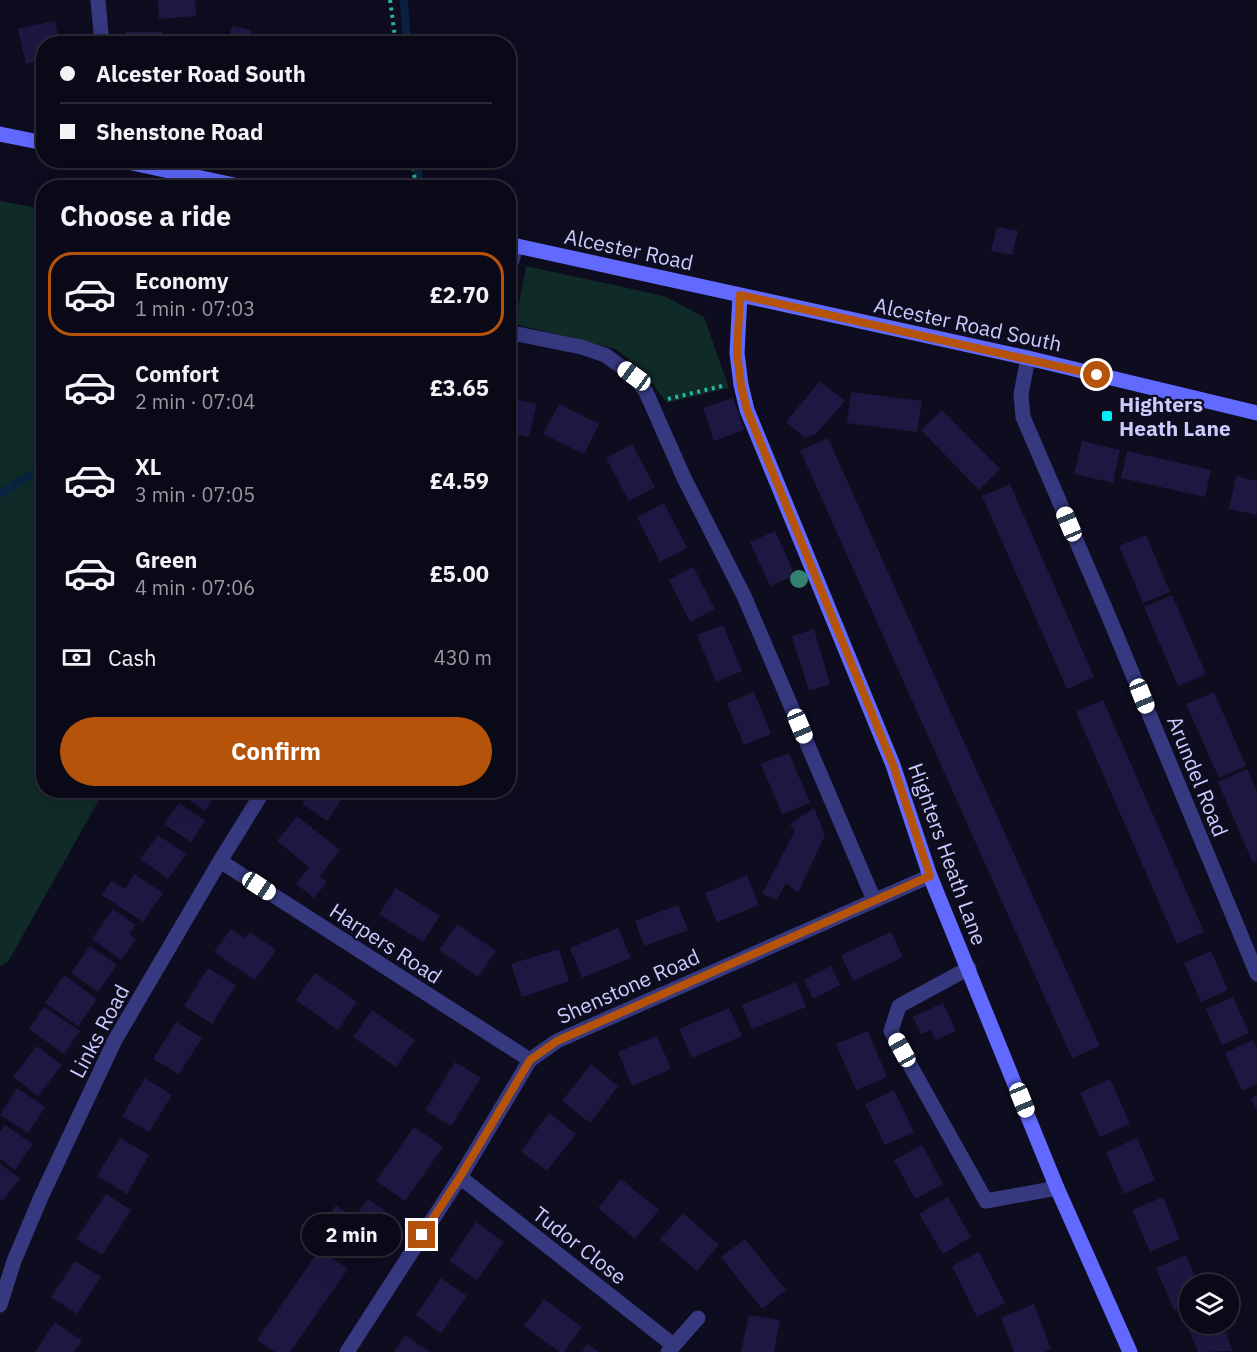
<!DOCTYPE html>
<meta charset="utf-8">
<style>
body{margin:0;font-family:"IBM Plex Sans",sans-serif;background:#131220;color:#f1f3f6;height:100vh;display:flex;flex-direction:column;font-size:22px;white-space:nowrap}
*{box-sizing:border-box;margin:0}
p{font-size:20px;color:#999aa1}
.icon{flex:none;width:33px;height:33px;fill:none;stroke:currentColor;stroke-width:2;stroke-linecap:round;stroke-linejoin:round}
.map{position:relative;flex:1;overflow:hidden}
.drawer{position:absolute;left:36px;top:180px;width:480px;height:618px;display:flex;flex-direction:column;background:#0a0917;border-radius:24px;box-shadow:0 6px 24px #0002,0 0 0 2px #2a2a36}
.drawer>*{flex:none}
.guide{position:absolute;left:36px;top:36px;width:480px;height:132px;border-radius:24px;box-shadow:0 6px 24px #0002,0 0 0 2px #2a2a36;display:grid;align-content:center;height:132px;padding:0 24px;background:#0a0917}
.tools{position:absolute;left:1179px;top:1274px;display:grid;gap:12px}
.tools a{display:grid;place-items:center;width:60px;height:60px;border-radius:50%;background:#0a0917;box-shadow:0 6px 24px #0002,0 0 0 2px #2a2a36;font-size:30px}
.end{position:absolute;width:27px;height:27px;margin:-14px;border:8px solid #b45309;background:#fff;box-shadow:0 0 0 3px #fff}
.from{border-radius:50%}
.bubble{position:absolute;height:42px;border-radius:21px;background:#0a0917;box-shadow:0 6px 24px #0002,0 0 0 2px #2a2a36;font-size:20px;font-weight:800;line-height:42px;text-align:center}
.car{position:absolute;width:18px;height:36px;margin:-18px -9px;border-radius:8px;box-shadow:0 0 4px 2px #0007;background:linear-gradient(#fff 24%,#345 0 40%,#fff 0 76%,#345 0 86%,#fff 0)}
.guide b{display:flex;align-items:center;gap:21px;height:57px;font-size:22px}
.guide b+b{border-top:2px solid #2a2a36}
.guide i{width:15px;height:15px;background:#f1f3f6}
ul{padding:0;list-style:none}
li{display:flex;align-items:center;gap:18px;height:84px;margin:0 12px 9px;padding:0 12px;border:3px solid transparent;border-radius:24px}
li div{flex:1}
li b{display:block;font-size:22px}
li em{font-style:normal;font-weight:800}
li.active{border-color:#b45309}
li>.icon{width:54px;height:54px;stroke-width:1.5}
h2{padding:0 24px;font-size:27px;line-height:72px}
.pay{display:flex;align-items:center;gap:15px;height:66px;padding:0 24px;font-size:22px}
.pay p{margin-inline-start:auto}
.primary-button{display:flex;gap:12px;margin-top:auto;padding:12px 24px}
.primary-button a{flex:1;height:69px;border-radius:36px;background:#b45309;color:#fff;font-size:24px;font-weight:800;line-height:69px;text-align:center}
.map>svg:first-child{display:block}
.green{fill:#0f2a27}
.lines{fill:none;stroke-linecap:round;stroke-linejoin:round}
.stream{stroke:#0a2241;stroke-width:8}
.building{fill:#1d1841}
.path{stroke:#2bb3a1;stroke-width:4;stroke-dasharray:3 4.5;stroke-linecap:butt}
.street{stroke:#363880;stroke-width:15}
.secondary{stroke:#6169ff;stroke-width:15}
.tree{fill:#348170}
.route{stroke:#b45309;stroke-width:8}
.poi-dot{fill:#00eff5;stroke:#0e0c1f;stroke-width:2}
.labels{text-anchor:middle;dominant-baseline:central;stroke-width:4.5;stroke-linejoin:round;paint-order:stroke}
.street-label{font-size:21px;fill:#cdcaff;stroke:#0e0c1f}
.poi-label{font-size:21px;font-weight:bold;fill:#cdcaff;stroke:#0e0c1f;text-anchor:start}
</style>
<div class="map">
<svg width="1257" height="1352" viewBox="0 0 1257 1352">
<rect width="100%" height="100%" fill="#0e0c1f"/>
<path class="green" d="M0,201L43,209L44,790L104,791L8,962L0,966Z
M526,266L664,296L704,317L729,388L667,403L642,370L616,349L515,324Z"/>
<g class="lines">
<path class="stream" d="M404,0L407,44
M417,160L419,188
M0,494L23,479L44,469"/>
</g>
<path class="building" d="M158,0H195L196,16L159,19Z
M55,21L60,44H44V60L26,64L18,29Z
M232,26L251,30L248,44H227Z
M126,32H162V44H126Z
M997,227L1018,231L1012,255L991,251Z
M820,381L845,401L816,434L805,438L786,422Z
M851,392L922,401L917,432L847,423Z
M508,398L537,404L529,437L508,433Z
M733,398L744,430L714,441L703,408Z
M559,404L599,424L584,454L543,434Z
M942,410L1000,469L979,490L921,430Z
M828,438L1100,1046L1072,1058L800,450Z
M1082,441L1120,450L1113,483L1074,474Z
M632,444L655,487L629,501L606,458Z
M1127,451L1211,470L1205,497L1121,478Z
M1236,476L1257,481V515L1229,509Z
M1010,484L1094,677L1067,689L982,496Z
M664,503L687,548L660,562L637,517Z
M775,531L795,575L770,586L750,542Z
M1146,535L1170,592L1143,603L1119,546Z
M693,567L715,609L690,622L669,580Z
M1172,595L1206,674L1178,686L1144,607Z
M723,625L742,671L716,682L697,635Z
M814,629L830,684L809,691L792,636Z
M754,692L771,734L744,745L727,703Z
M1214,692L1246,766L1219,778L1186,704Z
M1103,700L1204,932L1177,944L1076,712Z
M789,753L810,803L782,814L761,764Z
M1247,769L1257,792V861L1253,863L1218,782Z
M182,790H219L205,811L180,794Z
M311,790H348L327,821L302,803Z
M179,803L205,821L191,842L164,824Z
M814,808L825,835L798,893L786,883L777,900L762,894L795,831L790,824Z
M297,816L340,850L320,876L327,882L314,898L296,884L309,867L277,841Z
M158,835L186,854L168,879L140,859Z
M134,874L163,893L143,922L102,895L111,881L125,889Z
M747,875L759,905L717,922L705,893Z
M396,888L440,916L423,942L379,914Z
M678,905L688,930L644,946L635,921Z
M113,909L136,925L129,934L136,939L121,960L92,939Z
M457,924L496,951L478,977L439,950Z
M618,928L631,958L582,978L570,948Z
M231,929L245,938L250,932L276,950L255,980L214,952Z
M891,932L903,957L853,981L841,955Z
M90,946L117,965L98,992L71,973Z
M559,949L569,981L522,997L511,964Z
M1211,951L1228,990L1201,1002L1184,963Z
M831,966L840,985L813,999L804,980Z
M208,968L236,985L212,1024L184,1006Z
M315,973L357,1002L338,1030L296,1000Z
M64,975L97,999L78,1026L45,1003Z
M796,982L806,1007L752,1029L742,1005Z
M1233,997L1249,1033L1222,1045L1206,1009Z
M943,1003L956,1031L936,1040L931,1030L921,1034L913,1017Z
M44,1007L80,1031L64,1054L29,1029Z
M729,1008L742,1036L692,1058L679,1029Z
M372,1010L415,1040L396,1067L353,1037Z
M176,1022L202,1038L179,1074L153,1059Z
M868,1031L887,1077L856,1090L836,1044Z
M657,1036L671,1069L632,1086L618,1052Z
M1253,1040L1257,1048V1084L1242,1091L1225,1053Z
M37,1046L62,1065L38,1096L13,1077Z
M455,1062L481,1078L451,1126L425,1110Z
M591,1064L618,1086L590,1123L562,1101Z
M145,1078L172,1095L149,1132L122,1116Z
M1110,1079L1130,1124L1100,1137L1080,1093Z
M17,1088L45,1107L28,1133L0,1115Z
M894,1090L914,1132L885,1145L865,1104Z
M1257,1095V1110L1251,1098Z
M549,1113L576,1134L547,1171L521,1151Z
M5,1125L33,1144L15,1170L0,1159V1131Z
M414,1127L443,1147L405,1201L376,1181Z
M120,1138L149,1155L127,1194L97,1176Z
M1137,1138L1155,1180L1124,1194L1106,1152Z
M922,1145L943,1184L915,1199L894,1160Z
M0,1164L20,1178L3,1201L0,1199Z
M621,1179L659,1210L635,1239L598,1208Z
M106,1194L131,1210L102,1255L76,1239Z
M948,1197L971,1237L943,1254L919,1214Z
M1163,1197L1180,1239L1150,1252L1132,1210Z
M368,1199L394,1217L369,1253L324,1223L336,1205L354,1218Z
M683,1213L719,1245L697,1271L660,1239Z
M476,1222L504,1242L477,1280L449,1261Z
M745,1239L786,1290L762,1309L721,1257Z
M320,1249L348,1269L290,1352H275L257,1340Z
M979,1252L1005,1303L977,1317L952,1266Z
M1186,1255L1198,1284H1190V1304L1174,1310L1156,1268Z
M75,1261L101,1277L77,1314L51,1297Z
M441,1278L467,1296L441,1333L416,1315Z
M544,1299L582,1327L564,1352H560L524,1326Z
M1034,1304L1051,1349L1044,1352H1014L1001,1318Z
M749,1315L780,1320L774,1352H741Z
M1190,1321V1323H1222L1233,1351L1198,1352L1186,1322Z
M55,1322L82,1341L74,1352H35Z
M405,1335L430,1352H394Z
M587,1344L599,1352H582Z"/>
<g class="lines">
<path class="path" d="M390,0L396,44
M412,160L416,188
M668,399L722,386"/>
<path class="street" d="M98,0L102,44
M508,274L516,246
M508,332L581,347L605,355L634,376L646,392L684,478L744,596L874,900
M1028,358L1021,394L1023,417L1106,610L1257,974
M220,861L530,1060
M969,968L899,1006L891,1031L986,1201L1057,1188
M460,1177L673,1345
M0,1305L14,1261L41,1197L115,1040L220,861L264,790
M347,1352L460,1177L530,1060L557,1041L930,876
M668,1352L698,1318"/>
<path class="secondary" d="M0,134L44,143
M118,160L248,188
M508,244L1028,358L1257,413
M740,295L737,353L741,385L747,410L893,765L930,876L1057,1188L1130,1352"/>
</g>
<circle class="tree" cx="799" cy="579" r="9"/>
<g class="lines">
<path class="route" d="M422,1235L460,1177L530,1060L557,1041L930,876L893,765L747,410L741,385L737,353L740,295L1097,375"/>
</g>
<rect class="poi-dot" x="1101" y="410" width="12" height="12" rx="3"/>
<g class="labels">
<g class="street-label">
<text transform="translate(629 249) rotate(12)">Alcester Road</text>
<text transform="translate(968 324) rotate(12)">Alcester Road South</text>
<text transform="translate(1198 776) rotate(68)">Arundel Road</text>
<text transform="translate(948 854) rotate(70)">Highters Heath Lane</text>
<text transform="translate(386 943) rotate(33)">Harpers Road</text>
<text transform="translate(628 986) rotate(-24)">Shenstone Road</text>
<text transform="translate(99 1031) rotate(-62)">Links Road</text>
<text transform="translate(580 1245) rotate(38)">Tudor Close</text>
</g>
<g class="poi-label">
<text x="1119" y="404">Highters<tspan x="1119" dy="24">Heath Lane</tspan></text>
</g>
</g>
</svg>
<div class="tools">
<a><svg class="icon" aria-label="layers" viewBox="0 0 24 24"><path d="M12 4l9 5-9 5-9-5zM3 14l9 5 9-5"/></svg></a>
</div>
<i class="end from" style="left:1097px;top:375px"></i>
<i class="end" style="left:422px;top:1235px"></i>
<div class="bubble" style="left:302px;top:1214px;width:99px">2 min</div>
<i class="car" style="left:634px;top:376px;rotate:306deg"></i>
<i class="car" style="left:1069px;top:524px;rotate:337deg"></i>
<i class="car" style="left:1142px;top:696px;rotate:158deg"></i>
<i class="car" style="left:800px;top:726px;rotate:157deg"></i>
<i class="car" style="left:259px;top:886px;rotate:123deg"></i>
<i class="car" style="left:902px;top:1050px;rotate:331deg"></i>
<i class="car" style="left:1022px;top:1100px;rotate:158deg"></i>
<div class="guide">
<b><i class="from"></i>Alcester Road South</b>
<b><i></i>Shenstone Road</b>
</div>
<section class="drawer">
<h2>Choose a ride</h2>
<ul>
<li class="active"><svg class="icon" aria-label="car" viewBox="0 0 24 24"><path d="M5 17H2v-5l4-1 3-4h7l3 4 3 1v5h-3M9 17h6M6 11h13"/><circle cx="7" cy="17" r="2"/><circle cx="17" cy="17" r="2"/></svg><div><b>Economy</b><p>1 min · 07:03</p></div><em>£2.70</em></li>
<li><svg class="icon" aria-label="car" viewBox="0 0 24 24"><path d="M5 17H2v-5l4-1 3-4h7l3 4 3 1v5h-3M9 17h6M6 11h13"/><circle cx="7" cy="17" r="2"/><circle cx="17" cy="17" r="2"/></svg><div><b>Comfort</b><p>2 min · 07:04</p></div><em>£3.65</em></li>
<li><svg class="icon" aria-label="car" viewBox="0 0 24 24"><path d="M5 17H2v-5l4-1 3-4h7l3 4 3 1v5h-3M9 17h6M6 11h13"/><circle cx="7" cy="17" r="2"/><circle cx="17" cy="17" r="2"/></svg><div><b>XL</b><p>3 min · 07:05</p></div><em>£4.59</em></li>
<li><svg class="icon" aria-label="car" viewBox="0 0 24 24"><path d="M5 17H2v-5l4-1 3-4h7l3 4 3 1v5h-3M9 17h6M6 11h13"/><circle cx="7" cy="17" r="2"/><circle cx="17" cy="17" r="2"/></svg><div><b>Green</b><p>4 min · 07:06</p></div><em>£5.00</em></li>
</ul>
<div class="pay"><svg class="icon" aria-label="cash" viewBox="0 0 24 24"><path d="M3 7h18v10H3z"/><circle cx="12" cy="12" r="2"/></svg>Cash<p>430 m</p></div>
<div class="primary-button"><a>Confirm</a></div>
</section>
</div>
